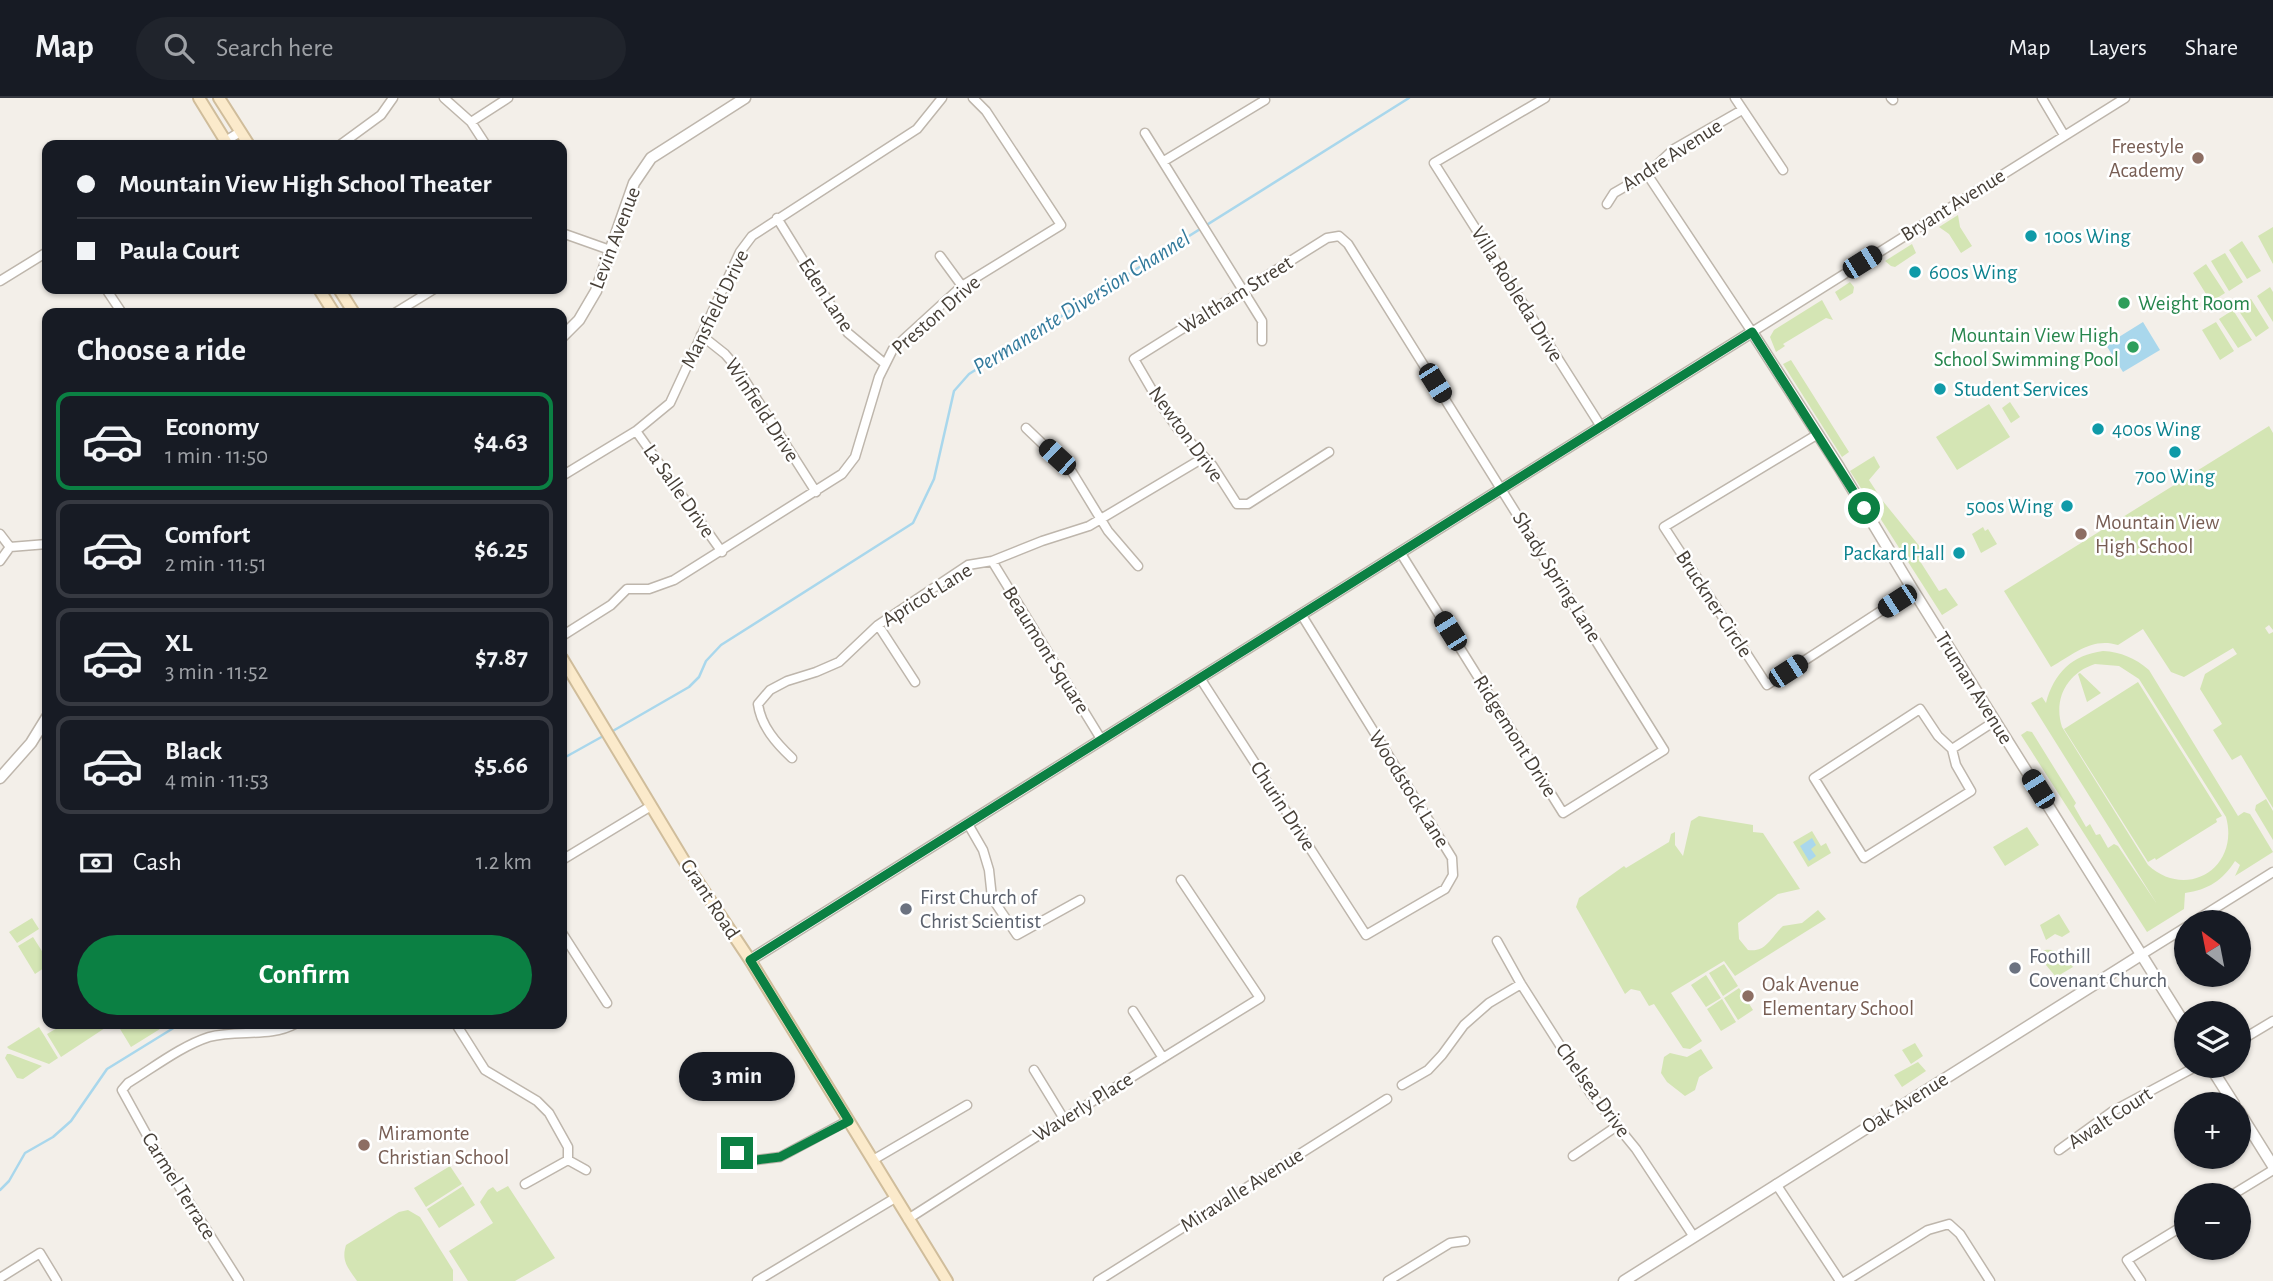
<!DOCTYPE html>
<meta charset="utf-8">
<style>
body{margin:0;font-family:"Alegreya Sans",sans-serif;background:#20242c;color:#f1f3f6;height:100vh;display:flex;flex-direction:column;font-size:26px;white-space:nowrap}
*{box-sizing:border-box;margin:0}
p{font-size:23px;color:#9ea1a6}
.icon{flex:none;width:38px;height:38px;fill:none;stroke:currentColor;stroke-width:2;stroke-linecap:round;stroke-linejoin:round}
.map{position:relative;flex:1;overflow:hidden}
.sheet{position:absolute;left:42px;top:210px;width:525px;height:721px;display:flex;flex-direction:column;background:#171b24;border-radius:14px;box-shadow:0 2px 5px #0004}
.sheet>*{flex:none}
.guide{position:absolute;left:42px;top:42px;width:525px;height:154px;border-radius:14px;box-shadow:0 2px 5px #0004;display:grid;align-content:center;height:154px;padding:0 35px;background:#171b24}
.needle{width:46px;rotate:328deg}
.controls{position:absolute;left:2174px;top:812px;display:grid;gap:14px}
.controls a{display:grid;place-items:center;width:77px;height:77px;border-radius:50%;background:#171b24;box-shadow:0 2px 5px #0004;font-size:35px}
.end{position:absolute;width:32px;height:32px;margin:-16px;border:9px solid #0b8043;background:#fff;box-shadow:0 0 0 4px #fff}
.from{border-radius:50%}
.bubble{position:absolute;height:49px;border-radius:24px;background:#171b24;box-shadow:0 2px 5px #0004;font-size:23px;font-weight:700;line-height:49px;text-align:center}
.car{position:absolute;width:21px;height:42px;margin:-21px -10px;border-radius:9px;box-shadow:0 0 5px 2px #0007;background:linear-gradient(#222 24%,#8ab4d8 0 40%,#222 0 76%,#8ab4d8 0 86%,#222 0)}
.guide b{display:flex;align-items:center;gap:24px;height:66px;font-size:26px}
.guide b+b{border-top:2px solid #363941}
.guide i{width:18px;height:18px;background:#f1f3f6}
ul{padding:0;list-style:none}
li{display:flex;align-items:center;gap:21px;height:98px;margin:0 14px 10px;padding:0 21px;border:4px solid #363941;border-radius:14px}
li div{flex:1}
li b{display:block;font-size:26px}
li em{font-style:normal;font-weight:700}
li.active{border-color:#0b8043}
li>.icon{width:63px;height:63px;stroke-width:1.5}
h2{padding:0 35px;font-size:32px;line-height:84px}
.pay{display:flex;align-items:center;gap:18px;height:77px;padding:0 35px;font-size:26px}
.pay p{margin-inline-start:auto}
.primary-button{display:flex;gap:14px;margin-top:auto;padding:14px 35px}
.primary-button a{flex:1;height:80px;border-radius:42px;background:#0b8043;color:#fff;font-size:28px;font-weight:700;line-height:80px;text-align:center}
header{display:flex;align-items:center;gap:42px;box-sizing:border-box;height:98px;padding:0 35px;background:#171b24;border-bottom:2px solid #363941}
header strong{font-size:33px}
nav{display:flex;gap:38px;margin-inline-start:auto;font-size:24px}
.search{width:490px;height:63px;background:#20242c;display:flex;align-items:center;gap:18px;box-sizing:border-box;padding:0 24px;border-radius:38px;color:#9ea1a6;font-size:26px}
.map>svg:first-child{display:block}
.green{fill:#d4e5b4;fill-rule:evenodd}
.water{fill:#a9d7ec}
.lines{fill:none;stroke-linecap:round;stroke-linejoin:round}
.stream{stroke:#a9d7ec;stroke-width:2.5}
.minor-casing{stroke:#beb6ac;stroke-width:11}
.tertiary-casing{stroke:#beb6ac;stroke-width:13}
.secondary-casing{stroke:#d0bd9b;stroke-width:14}
.minor{stroke:#fff;stroke-width:8}
.tertiary{stroke:#fff;stroke-width:10}
.secondary{stroke:#fbeacb;stroke-width:10}
.route{stroke:#0b8043;stroke-width:9}
.education-dot{fill:#8d6e63;stroke:#fff;stroke-width:2.5}
.culture-dot{fill:#0f9aa8;stroke:#fff;stroke-width:2.5}
.leisure-dot{fill:#2e9e5b;stroke:#fff;stroke-width:2.5}
.worship-dot{fill:#6b7280;stroke:#fff;stroke-width:2.5}
.labels{text-anchor:middle;dominant-baseline:central;stroke-width:5;stroke-linejoin:round;paint-order:stroke}
.education-label{font-size:21px;fill:#785e54;stroke:#fff;text-anchor:start}
.street-label{font-size:21px;fill:#463f37;stroke:#fff}
.culture-label{font-size:21px;fill:#0d838f;stroke:#fff;text-anchor:start}
.leisure-label{font-size:21px;fill:#27864d;stroke:#fff;text-anchor:start}
.worship-label{font-size:21px;fill:#5b616d;stroke:#fff;text-anchor:start}
.water-label{font-size:23px;font-style:italic;fill:#337a9c;stroke:#fff}
</style>
<header>
<strong>Map</strong>
<div class="search"><svg class="icon" aria-label="search" viewBox="0 0 24 24"><circle cx="10" cy="10" r="6"/><path d="M15 15l6 6"/></svg>Search here</div>
<nav><a>Map</a><a>Layers</a><a>Share</a></nav>
</header>
<div class="map">
<svg width="2273" height="1183" viewBox="0 0 2273 1183">
<rect width="100%" height="100%" fill="#f3efe9"/>
<path class="green" d="M1958,117L1960,129L1972,148L1961,155L1949,136L1939,129Z
M2273,129V166L2258,138Z
M2242,143L2261,173L2247,181L2229,152Z
M1912,146L1916,155L1895,169L1891,168L1885,163Z
M2225,155L2243,184L2229,193L2211,163Z
M2206,166L2225,195L2211,204L2193,175Z
M1850,184L1854,189L1853,195L1840,203L1835,194Z
M2270,189L2273,194V224L2257,198Z
M2251,201L2269,230L2256,239L2237,210Z
M1822,202L1833,222L1826,220L1783,246L1785,248L1776,254L1770,239L1774,232Z
M2233,212L2252,242L2238,250L2219,221Z
M2216,224L2234,253L2220,262L2202,232Z
M1791,262L1849,354L1842,359L1783,266Z
M2010,304L2020,319L2011,325L2002,310Z
M1989,306L2010,339L1957,372L1936,339Z
M2269,328L2273,335V532L2269,527L2265,530L2269,536L2273,534V710L2241,657L2232,662L2213,632L2222,626L2200,591L2205,576L2237,556L2233,550L2184,579L2171,574L2143,531L2118,547C2092,539 2074,556 2051,569L2004,493Z
M1874,358L1880,369L1869,382L1882,402L1925,455L1918,460L1939,493L1946,490L1958,507L1942,517L1850,373Z
M1983,429L1985,433L1988,431L1997,446L1981,455L1972,436Z
M2103,553C2121,554 2135,560 2149,572L2238,718L2244,714L2250,716L2273,754L2235,778L2240,767L2235,763C2223,782 2208,792 2185,795L2184,811L2147,834L2021,637L2027,633L2032,634L2076,705L2074,708L2086,729L2090,726L2096,737L2100,736L2108,750L2114,746L2118,748L2157,806L2031,605L2042,599L2046,605C2054,575 2072,557 2103,553ZM2095,566L2119,568L2139,581L2226,719C2240,769 2187,803 2148,767L2062,629C2053,601 2067,575 2095,566Z
M2080,575L2101,595L2087,604L2078,576Z
M2138,584L2222,718L2216,721L2217,724L2156,762L2155,760L2148,764L2064,631Z
M2266,701L2273,713V742L2255,712L2256,707Z
M1699,718L1753,727V734L1763,735L1800,791L1778,796L1738,825L1739,841L1748,852C1766,855 1771,839 1783,828L1802,825L1818,812L1826,821L1735,878L1724,863L1671,895L1702,943L1690,951L1683,950L1654,906L1649,908L1640,893L1631,891L1625,896L1576,809L1579,800L1624,768L1626,770L1669,744L1671,736L1675,734V747L1683,758L1691,723Z
M2027,729L2039,747L2005,768L1993,749Z
M1812,733L1821,748L1826,745L1831,755L1808,769L1793,744Z
M2059,816L2070,834L2062,839L2055,836L2046,842L2040,827Z
M32,820L39,831L17,845L9,834Z
M33,839L47,861V868L35,876L18,848Z
M2045,852C2057,850 2067,859 2073,869L2056,879L2046,867L2047,863L2041,854Z
M1724,866L1738,888L1723,898L1709,875Z
M1706,877L1721,900L1706,909L1691,887Z
M1739,890L1753,912L1738,922L1724,900Z
M1722,901L1736,924L1721,933L1707,911Z
M64,926H102L105,930L61,959L47,936Z
M117,926H168L131,949Z
M39,929L58,960L49,966L9,951L7,949Z
M1915,945L1923,958L1911,966L1902,952Z
M1701,951L1713,970L1699,979L1695,992L1685,998L1667,984L1661,975L1664,959L1670,955L1687,959Z
M7,956H10L42,968L23,981L17,980L5,960Z
M1918,964L1926,973L1902,989L1894,977Z
M450,1068L462,1086L426,1109L414,1090Z
M463,1088L475,1107L439,1130L427,1111Z
M508,1088L555,1160L515,1183H468L449,1153L493,1125L480,1104L488,1092L493,1089L497,1094Z
M408,1112L420,1119L453,1172V1183H357C348,1170 341,1163 346,1147L399,1114Z"/>
<path class="water" d="M2143,224L2160,252L2123,274L2106,247Z
M1812,740L1816,747L1811,751L1816,758L1809,763L1800,748Z"/>
<g class="lines">
<path class="stream" d="M611,634L689,589L699,579L706,563L721,547L913,425L934,381L954,293L969,276L1409,0
M562,661L605,637
M0,1092L9,1083L25,1055L53,1039L71,1023L107,971L180,926"/>
<g class="minor-casing">
<path id="minor" d="M444,0L471,24L486,47
M1545,0L1434,65L1600,327
M1735,0L1783,72
M1891,0L1893,2
M2042,0L2064,37
M471,24L508,0
M1145,35L1262,223V243
M219,47L240,34
M340,47L381,17L393,0
M1164,63L1265,2L1264,0
M1647,76L1752,234L2125,0
M1607,106L1614,95L1647,76L1674,51L1742,12
M777,120L848,235L884,265
M562,135L610,152
M940,158L962,188
M0,183L47,154
M106,191L122,215
M395,215L434,191
M701,237L725,256L737,270L816,394
M1026,330L1072,374L1108,433L1138,468
M636,333L722,454
M1818,336L1664,429L1767,587L1913,492
M1329,354L1248,406H1237L1212,367L1178,331L1159,304L1134,261L1327,140L1339,138L1348,146L1664,652L1563,715L1400,454
M562,378L636,333L670,305L740,154L752,138L917,31L942,0
M0,436L10,449
M10,449L47,446
M0,463L10,449
M992,463L1101,641
M878,527L915,584
M562,538L611,507L627,491H649L674,482L842,376L855,359L879,279L893,251L962,188L1061,127L986,13L973,0
M1200,580L1366,837L1445,791L1453,777L1452,760L1301,516
M1920,611L1938,638L1952,651L1956,667L1971,693L1864,760L1814,680Z
M1952,651L1995,623
M792,660C776,645 761,628 758,606L770,592L787,583L816,574L839,564L878,527L968,467L992,463L1042,443L1089,428L1203,360
M968,726L983,752L989,772L992,800L1017,837L1080,802
M562,762L651,708
M2193,824L2273,774
M562,835L607,905
M1497,843L1521,886L1591,996L1636,1051L1694,1139
M2141,857L2186,829
M1133,913L1163,960
M456,926L485,972L537,1003L549,1015L568,1049V1062L586,1072
M2238,944L2273,923
M1034,972L1064,1021
M1402,987L1428,972L1442,957L1464,927L1489,905L1521,886
M2059,1052L2113,1013L2197,968
M737,1055L756,1062L780,1059L849,1022
M1573,1058L1617,1028
M873,1062L967,1007
M525,1086L568,1062
M1776,1086L1840,1183
M2232,1097L2273,1072
M908,1121L1064,1021L1260,900L1181,782
M0,1180L40,1155L57,1183
M239,1183L149,1041L122,992L128,985C153,970 181,948 209,939C237,931 270,940 295,926
M757,1183L895,1100
M1098,1183L1387,1001
M1388,1183L1450,1145L1465,1143
M1846,1183L1928,1132L1949,1126L1960,1136L1990,1183
M2141,1183L2127,1162L2186,1126"/>
</g>
<g class="tertiary-casing">
<path id="tertiary" d="M562,239L579,222L596,193L634,85L651,60L745,0
M0,680L31,645L47,619
M750,862L1752,234L1839,369L1913,492L2186,928
M2210,968L2234,1006
M2238,1012L2273,1068
M1624,1183L2141,857"/>
</g>
<g class="secondary-casing">
<path id="secondary" d="M199,0L228,47
M219,0L249,47
M319,191L334,215
M339,191L354,215
M562,560L688,769L750,862L947,1183"/>
</g>
<use href="#minor" class="minor"/>
<use href="#tertiary" class="tertiary"/>
<use href="#secondary" class="secondary"/>
</g>
<g class="lines">
<path class="route" d="M737,1055L756,1062L780,1059L849,1023L750,862L1752,234L1864,410"/>
</g>
<g class="education-dot">
<circle cx="2198" cy="60" r="7"/>
<circle cx="2081" cy="436" r="7"/>
<circle cx="1748" cy="898" r="7"/>
<circle cx="364" cy="1047" r="7"/>
</g>
<g class="culture-dot">
<circle cx="2031" cy="138" r="7"/>
<circle cx="1915" cy="174" r="7"/>
<circle cx="1940" cy="291" r="7"/>
<circle cx="2098" cy="331" r="7"/>
<circle cx="2175" cy="354" r="7"/>
<circle cx="2067" cy="408" r="7"/>
<circle cx="1959" cy="455" r="7"/>
</g>
<g class="leisure-dot">
<circle cx="2124" cy="205" r="7"/>
<circle cx="2133" cy="249" r="7"/>
</g>
<g class="worship-dot">
<circle cx="906" cy="811" r="7"/>
<circle cx="2015" cy="870" r="7"/>
</g>
<g class="labels">
<g class="education-label">
<text x="2184" y="48" text-anchor="end">Freestyle<tspan x="2184" dy="24">Academy</tspan></text>
<text x="2095" y="424">Mountain View<tspan x="2095" dy="24">High School</tspan></text>
<text x="1762" y="886">Oak Avenue<tspan x="1762" dy="24">Elementary School</tspan></text>
<text x="378" y="1035">Miramonte<tspan x="378" dy="24">Christian School</tspan></text>
</g>
<g class="street-label">
<text transform="translate(1672 57) rotate(-33)">Andre Avenue</text>
<text transform="translate(1953 107) rotate(-32)">Bryant Avenue</text>
<text transform="translate(615 140) rotate(-69)">Levin Avenue</text>
<text transform="translate(1517 196) rotate(58)">Villa Robleda Drive</text>
<text transform="translate(826 197) rotate(57)">Eden Lane</text>
<text transform="translate(1236 197) rotate(-32)">Waltham Street</text>
<text transform="translate(715 211) rotate(-64)">Mansfield Drive</text>
<text transform="translate(936 217) rotate(-41)">Preston Drive</text>
<text transform="translate(762 312) rotate(57)">Winfield Drive</text>
<text transform="translate(1186 336) rotate(54)">Newton Drive</text>
<text transform="translate(679 393) rotate(55)">La Salle Drive</text>
<text transform="translate(1557 479) rotate(58)">Shady Spring Lane</text>
<text transform="translate(927 497) rotate(-32)">Apricot Lane</text>
<text transform="translate(1714 506) rotate(57)">Bruckner Circle</text>
<text transform="translate(1046 552) rotate(58)">Beaumont Square</text>
<text transform="translate(1974 590) rotate(58)">Truman Avenue</text>
<text transform="translate(1515 638) rotate(58)">Ridgemont Drive</text>
<text transform="translate(1409 691) rotate(58)">Woodstock Lane</text>
<text transform="translate(1283 708) rotate(57)">Churin Drive</text>
<text transform="translate(710 801) rotate(57)">Grant Road</text>
<text transform="translate(1593 992) rotate(54)">Chelsea Drive</text>
<text transform="translate(1905 1005) rotate(-32)">Oak Avenue</text>
<text transform="translate(1083 1009) rotate(-32)">Waverly Place</text>
<text transform="translate(2110 1020) rotate(-33)">Awalt Court</text>
<text transform="translate(179 1088) rotate(58)">Carmel Terrace</text>
<text transform="translate(1242 1092) rotate(-32)">Miravalle Avenue</text>
</g>
<g class="culture-label">
<text x="2045" y="138">100s Wing</text>
<text x="1929" y="174">600s Wing</text>
<text x="1954" y="291">Student Services</text>
<text x="2112" y="331">400s Wing</text>
<text x="2175" y="378" text-anchor="middle">700 Wing</text>
<text x="2053" y="408" text-anchor="end">500s Wing</text>
<text x="1945" y="455" text-anchor="end">Packard Hall</text>
</g>
<g class="leisure-label">
<text x="2138" y="205">Weight Room</text>
<text x="2119" y="237" text-anchor="end">Mountain View High<tspan x="2119" dy="24">School Swimming Pool</tspan></text>
</g>
<g class="worship-label">
<text x="920" y="799">First Church of<tspan x="920" dy="24">Christ Scientist</tspan></text>
<text x="2029" y="858">Foothill<tspan x="2029" dy="24">Covenant Church</tspan></text>
</g>
<g class="water-label">
<text transform="translate(1082 205) rotate(-32)">Permanente Diversion Channel</text>
</g>
</g>
</svg>
<div class="controls">
<a><svg class="needle" viewBox="-14 -14 28 28"><path d="M0-13l5 13h-10z" fill="#e53935"/><path d="M0 13l5-13h-10z" fill="#9ea1a6"/></svg></a>
<a><svg class="icon" aria-label="layers" viewBox="0 0 24 24"><path d="M12 4l9 5-9 5-9-5zM3 14l9 5 9-5"/></svg></a>
<a>+</a>
<a>−</a>
</div>
<i class="end from" style="left:1864px;top:410px"></i>
<i class="end" style="left:737px;top:1055px"></i>
<div class="bubble" style="left:679px;top:954px;width:116px">3 min</div>
<i class="car" style="left:1862px;top:164px;rotate:58deg"></i>
<i class="car" style="left:1435px;top:285px;rotate:148deg"></i>
<i class="car" style="left:1057px;top:359px;rotate:313deg"></i>
<i class="car" style="left:1897px;top:503px;rotate:237deg"></i>
<i class="car" style="left:1450px;top:533px;rotate:328deg"></i>
<i class="car" style="left:1788px;top:573px;rotate:57deg"></i>
<i class="car" style="left:2038px;top:691px;rotate:328deg"></i>
<div class="guide">
<b><i class="from"></i>Mountain View High School Theater</b>
<b><i></i>Paula Court</b>
</div>
<section class="sheet">
<h2>Choose a ride</h2>
<ul>
<li class="active"><svg class="icon" aria-label="car" viewBox="0 0 24 24"><path d="M5 17H2v-5l4-1 3-4h7l3 4 3 1v5h-3M9 17h6M6 11h13"/><circle cx="7" cy="17" r="2"/><circle cx="17" cy="17" r="2"/></svg><div><b>Economy</b><p>1 min · 11:50</p></div><em>$4.63</em></li>
<li><svg class="icon" aria-label="car" viewBox="0 0 24 24"><path d="M5 17H2v-5l4-1 3-4h7l3 4 3 1v5h-3M9 17h6M6 11h13"/><circle cx="7" cy="17" r="2"/><circle cx="17" cy="17" r="2"/></svg><div><b>Comfort</b><p>2 min · 11:51</p></div><em>$6.25</em></li>
<li><svg class="icon" aria-label="car" viewBox="0 0 24 24"><path d="M5 17H2v-5l4-1 3-4h7l3 4 3 1v5h-3M9 17h6M6 11h13"/><circle cx="7" cy="17" r="2"/><circle cx="17" cy="17" r="2"/></svg><div><b>XL</b><p>3 min · 11:52</p></div><em>$7.87</em></li>
<li><svg class="icon" aria-label="car" viewBox="0 0 24 24"><path d="M5 17H2v-5l4-1 3-4h7l3 4 3 1v5h-3M9 17h6M6 11h13"/><circle cx="7" cy="17" r="2"/><circle cx="17" cy="17" r="2"/></svg><div><b>Black</b><p>4 min · 11:53</p></div><em>$5.66</em></li>
</ul>
<div class="pay"><svg class="icon" aria-label="cash" viewBox="0 0 24 24"><path d="M3 7h18v10H3z"/><circle cx="12" cy="12" r="2"/></svg>Cash<p>1.2 km</p></div>
<div class="primary-button"><a>Confirm</a></div>
</section>
</div>
